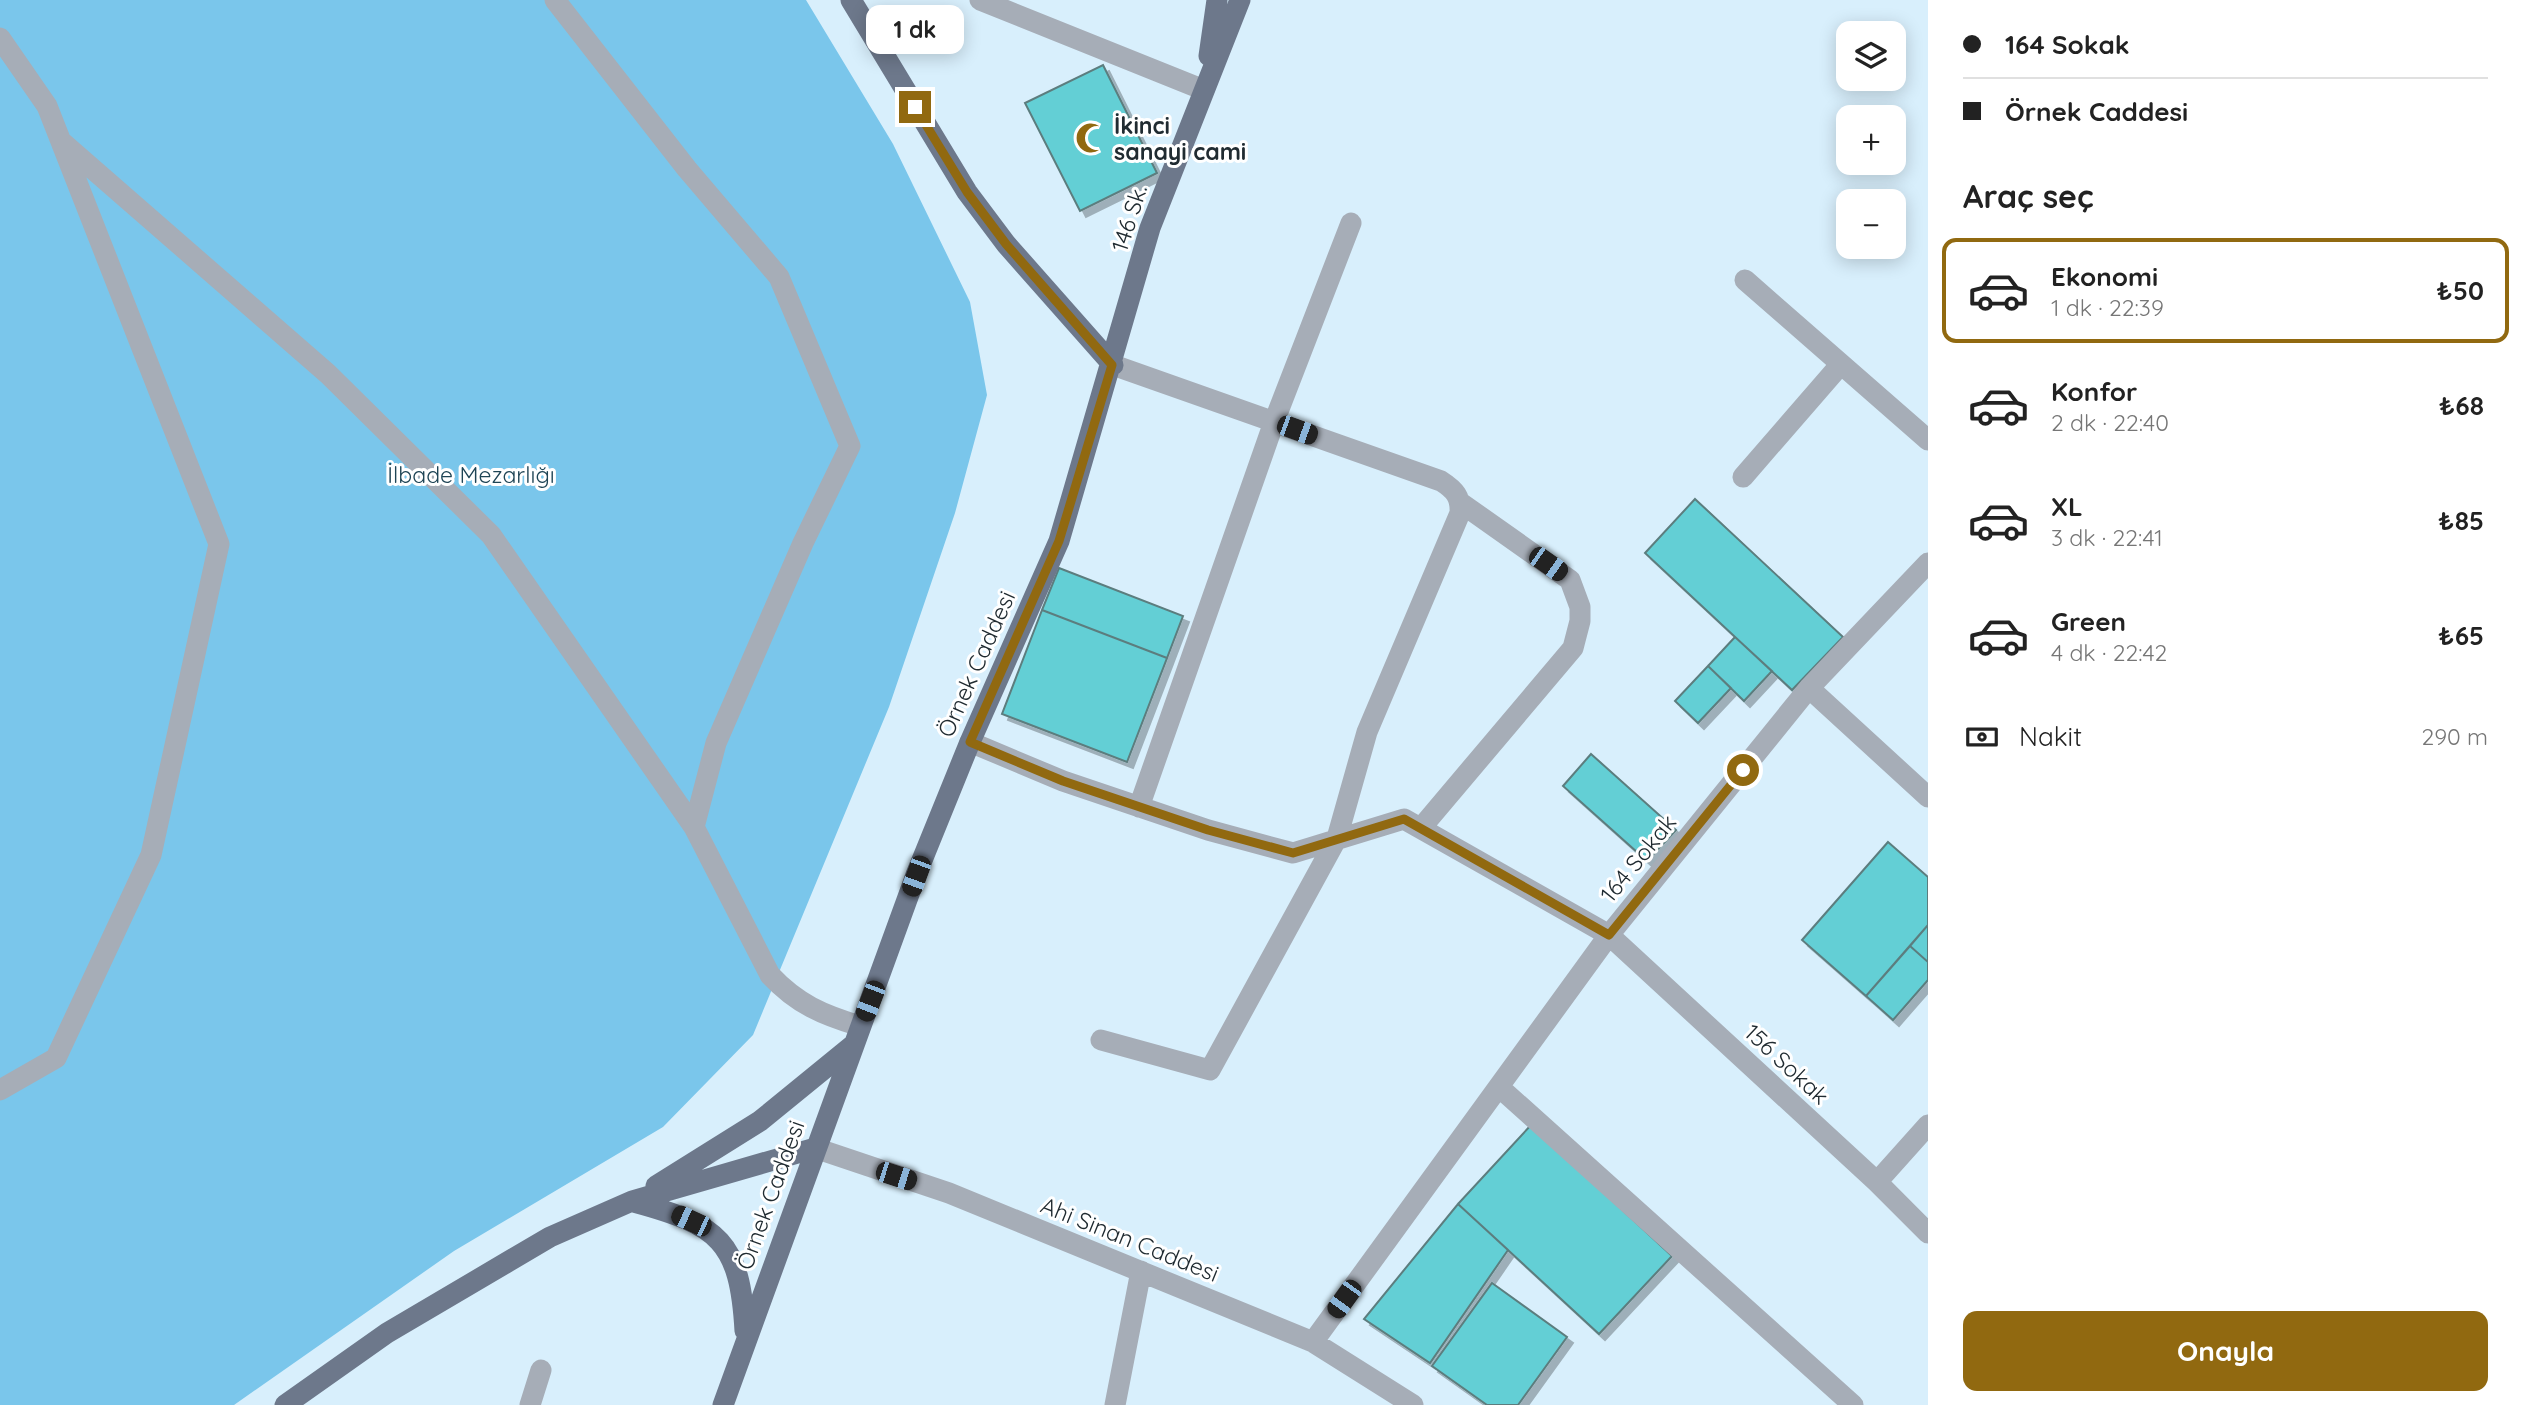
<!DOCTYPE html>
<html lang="tr">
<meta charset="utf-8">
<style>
body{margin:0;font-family:Quicksand,sans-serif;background:#f2f2f2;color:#222;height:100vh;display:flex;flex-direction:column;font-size:26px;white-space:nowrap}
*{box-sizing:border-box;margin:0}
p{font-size:23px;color:#767676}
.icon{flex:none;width:38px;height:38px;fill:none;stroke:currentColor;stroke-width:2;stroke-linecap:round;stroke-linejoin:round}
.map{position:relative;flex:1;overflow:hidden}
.drawer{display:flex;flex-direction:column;background:#fff;width:595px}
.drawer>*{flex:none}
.hud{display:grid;align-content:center;height:154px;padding:0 35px;background:#fff}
.fabs{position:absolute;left:1836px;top:21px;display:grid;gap:14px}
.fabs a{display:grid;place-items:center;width:70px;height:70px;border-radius:14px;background:#fff;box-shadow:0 4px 18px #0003;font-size:35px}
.end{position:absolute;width:32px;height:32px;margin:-16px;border:9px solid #916910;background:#fff;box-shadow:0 0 0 4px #fff}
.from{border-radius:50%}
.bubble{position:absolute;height:49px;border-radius:14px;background:#fff;box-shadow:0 4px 18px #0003;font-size:23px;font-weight:700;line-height:49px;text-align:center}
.car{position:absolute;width:21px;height:42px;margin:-21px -10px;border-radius:9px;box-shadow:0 0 5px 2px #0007;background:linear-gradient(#222 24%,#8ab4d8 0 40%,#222 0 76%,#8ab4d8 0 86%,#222 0)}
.hud b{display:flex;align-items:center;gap:24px;height:66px;font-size:26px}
.hud b+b{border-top:2px solid #e0e0e0}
.hud i{width:18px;height:18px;background:#222}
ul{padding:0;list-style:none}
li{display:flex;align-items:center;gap:21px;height:105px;margin:0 14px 10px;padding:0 21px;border:4px solid transparent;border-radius:14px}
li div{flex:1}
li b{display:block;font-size:26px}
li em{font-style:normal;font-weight:700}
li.current{border-color:#916910}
li>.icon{width:63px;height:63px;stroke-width:1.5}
h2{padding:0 35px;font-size:32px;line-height:84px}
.pay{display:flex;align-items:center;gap:18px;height:77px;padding:0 35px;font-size:26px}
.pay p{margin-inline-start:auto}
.button{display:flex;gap:14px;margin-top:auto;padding:14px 35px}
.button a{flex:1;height:80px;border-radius:14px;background:#916910;color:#fff;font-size:28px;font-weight:700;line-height:80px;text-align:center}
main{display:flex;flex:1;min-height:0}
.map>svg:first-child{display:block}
.green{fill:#7ac6eb}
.building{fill:#63cfd5;stroke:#5c7d7e;stroke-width:2;filter:url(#shadow)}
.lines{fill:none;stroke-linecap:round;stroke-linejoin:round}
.minor{stroke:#a6adb7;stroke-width:21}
.major{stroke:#6d788b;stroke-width:21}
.route{stroke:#916910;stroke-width:9}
.labels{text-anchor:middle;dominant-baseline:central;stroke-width:6;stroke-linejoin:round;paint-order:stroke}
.poi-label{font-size:23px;font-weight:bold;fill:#202b31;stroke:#fff;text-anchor:start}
.street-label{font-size:23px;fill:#202b31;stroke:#fff}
.park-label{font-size:23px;fill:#1e4455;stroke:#fff}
</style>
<main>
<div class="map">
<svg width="1928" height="1405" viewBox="0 0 1928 1405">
<defs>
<filter id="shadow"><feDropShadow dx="6" dy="6" stdDeviation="0" flood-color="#0004"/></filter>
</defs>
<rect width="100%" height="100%" fill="#d8effc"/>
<path class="green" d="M0,0H806L893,144L970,302L987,395L955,513L889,707L753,1035L663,1127L454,1251L234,1405H0Z"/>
<path class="building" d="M1103,65L1157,173L1080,211L1025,103Z
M1695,499L1843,637L1792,690L1645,553Z
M1059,568L1183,616L1167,658L1042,610Z
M1042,610L1167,658L1127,762L1002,714Z
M1735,637L1772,671L1744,701L1708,666Z
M1708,666L1731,688L1698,723L1675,701Z
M1591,754L1676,830L1647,861L1563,786Z
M1888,842L1928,877V925L1866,996L1802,940Z
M1928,925V962L1910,946Z
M1910,946L1928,962V980L1893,1020L1866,996Z
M1531,1125L1672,1256L1599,1334L1458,1204Z
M1458,1204L1508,1250L1430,1363L1364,1319Z
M1492,1283L1567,1337L1518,1405H1487L1432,1366Z"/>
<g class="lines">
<path class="minor" d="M555,0L687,169L779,277L850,446L803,543L716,743L694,827L770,975C797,1004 823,1015 860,1026
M980,0L1204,90
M0,38L47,106L219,544L151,855L56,1058L0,1090
M63,143L328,374L491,535L694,827
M1745,280L1928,440
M1743,477L1841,364
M1809,688L1928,797
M970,742L1063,781L1208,830L1293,853L1404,819L1609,935L1877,1182L1928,1233
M1139,807L1274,422L1351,223
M1421,828L1573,648L1580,621V607L1570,580L1461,503
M1101,1040L1210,1070L1337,838L1367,732L1460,513C1461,497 1455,490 1441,481L1113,365
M1499,1087L1853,1405
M815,1148L949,1193L1313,1342L1413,1405
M1877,1182L1928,1125
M1313,1342L1609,935L1809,688L1928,563
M530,1405L541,1370
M1115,1405L1141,1271"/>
<path class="major" d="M851,0L967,192L1006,244L1113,365
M1209,56L1217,0
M656,1186L760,1121L852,1046
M634,1202C719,1225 740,1241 745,1331
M285,1405L387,1333L550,1237L632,1201L815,1148
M723,1405L916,875L970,742L1059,541L1150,228L1240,0"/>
</g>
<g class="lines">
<path class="route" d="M915,107L967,192L1006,244L1112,365L1059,541L970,742L1063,781L1208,830L1293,853L1404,819L1609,935L1743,770"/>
</g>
<defs>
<g id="mosque-bare" transform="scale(2.415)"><path d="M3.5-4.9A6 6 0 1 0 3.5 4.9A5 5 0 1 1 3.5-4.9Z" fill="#916910" stroke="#fff" stroke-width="2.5" paint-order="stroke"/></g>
</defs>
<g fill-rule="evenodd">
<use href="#mosque-bare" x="1091" y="138"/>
</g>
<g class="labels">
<g class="poi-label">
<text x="1114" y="125">İkinci<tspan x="1114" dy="26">sanayi cami</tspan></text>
</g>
<g class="street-label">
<text transform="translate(1129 218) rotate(-72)">146 Sk.</text>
<text transform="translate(976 664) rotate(-66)">Örnek Caddesi</text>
<text transform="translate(1638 858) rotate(-51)">164 Sokak</text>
<text transform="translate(1787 1064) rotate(43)">156 Sokak</text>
<text transform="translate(770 1195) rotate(-70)">Örnek Caddesi</text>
<text transform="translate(1130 1239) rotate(22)">Ahi Sinan Caddesi</text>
</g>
<g class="park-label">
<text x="471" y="474">İlbade Mezarlığı</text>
</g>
</g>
</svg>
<div class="fabs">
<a><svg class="icon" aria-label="layers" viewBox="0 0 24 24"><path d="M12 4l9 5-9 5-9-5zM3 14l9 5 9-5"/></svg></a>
<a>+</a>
<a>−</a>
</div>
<i class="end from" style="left:1743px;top:770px"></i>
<i class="end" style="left:915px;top:107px"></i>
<div class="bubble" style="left:866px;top:5px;width:98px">1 dk</div>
<i class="car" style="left:1297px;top:430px;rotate:110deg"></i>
<i class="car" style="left:1548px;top:564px;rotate:125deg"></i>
<i class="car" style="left:916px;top:876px;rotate:200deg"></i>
<i class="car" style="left:870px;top:1001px;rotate:201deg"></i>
<i class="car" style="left:896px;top:1176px;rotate:108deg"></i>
<i class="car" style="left:691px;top:1221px;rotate:295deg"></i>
<i class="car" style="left:1344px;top:1299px;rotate:216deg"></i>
</div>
<section class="drawer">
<div class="hud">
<b><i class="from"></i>164 Sokak</b>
<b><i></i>Örnek Caddesi</b>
</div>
<h2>Araç seç</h2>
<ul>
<li class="current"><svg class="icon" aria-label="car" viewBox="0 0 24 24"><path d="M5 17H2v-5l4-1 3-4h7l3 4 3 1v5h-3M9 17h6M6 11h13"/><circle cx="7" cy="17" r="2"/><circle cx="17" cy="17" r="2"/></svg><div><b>Ekonomi</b><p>1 dk · 22:39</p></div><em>₺50</em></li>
<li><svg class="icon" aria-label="car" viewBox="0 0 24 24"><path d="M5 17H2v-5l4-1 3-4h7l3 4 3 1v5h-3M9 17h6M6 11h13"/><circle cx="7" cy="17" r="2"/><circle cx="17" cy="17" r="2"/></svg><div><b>Konfor</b><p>2 dk · 22:40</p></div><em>₺68</em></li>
<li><svg class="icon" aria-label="car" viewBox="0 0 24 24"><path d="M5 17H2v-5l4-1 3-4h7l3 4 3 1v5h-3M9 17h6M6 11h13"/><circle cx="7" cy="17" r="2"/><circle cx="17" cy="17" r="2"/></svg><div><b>XL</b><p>3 dk · 22:41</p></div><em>₺85</em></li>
<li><svg class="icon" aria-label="car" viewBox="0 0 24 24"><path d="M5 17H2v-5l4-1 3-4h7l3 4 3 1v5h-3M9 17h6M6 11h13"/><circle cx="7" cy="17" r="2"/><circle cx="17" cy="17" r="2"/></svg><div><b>Green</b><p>4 dk · 22:42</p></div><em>₺65</em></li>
</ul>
<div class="pay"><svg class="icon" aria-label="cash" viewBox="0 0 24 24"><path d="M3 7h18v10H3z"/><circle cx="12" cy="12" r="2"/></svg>Nakit<p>290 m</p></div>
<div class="button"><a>Onayla</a></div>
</section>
</main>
